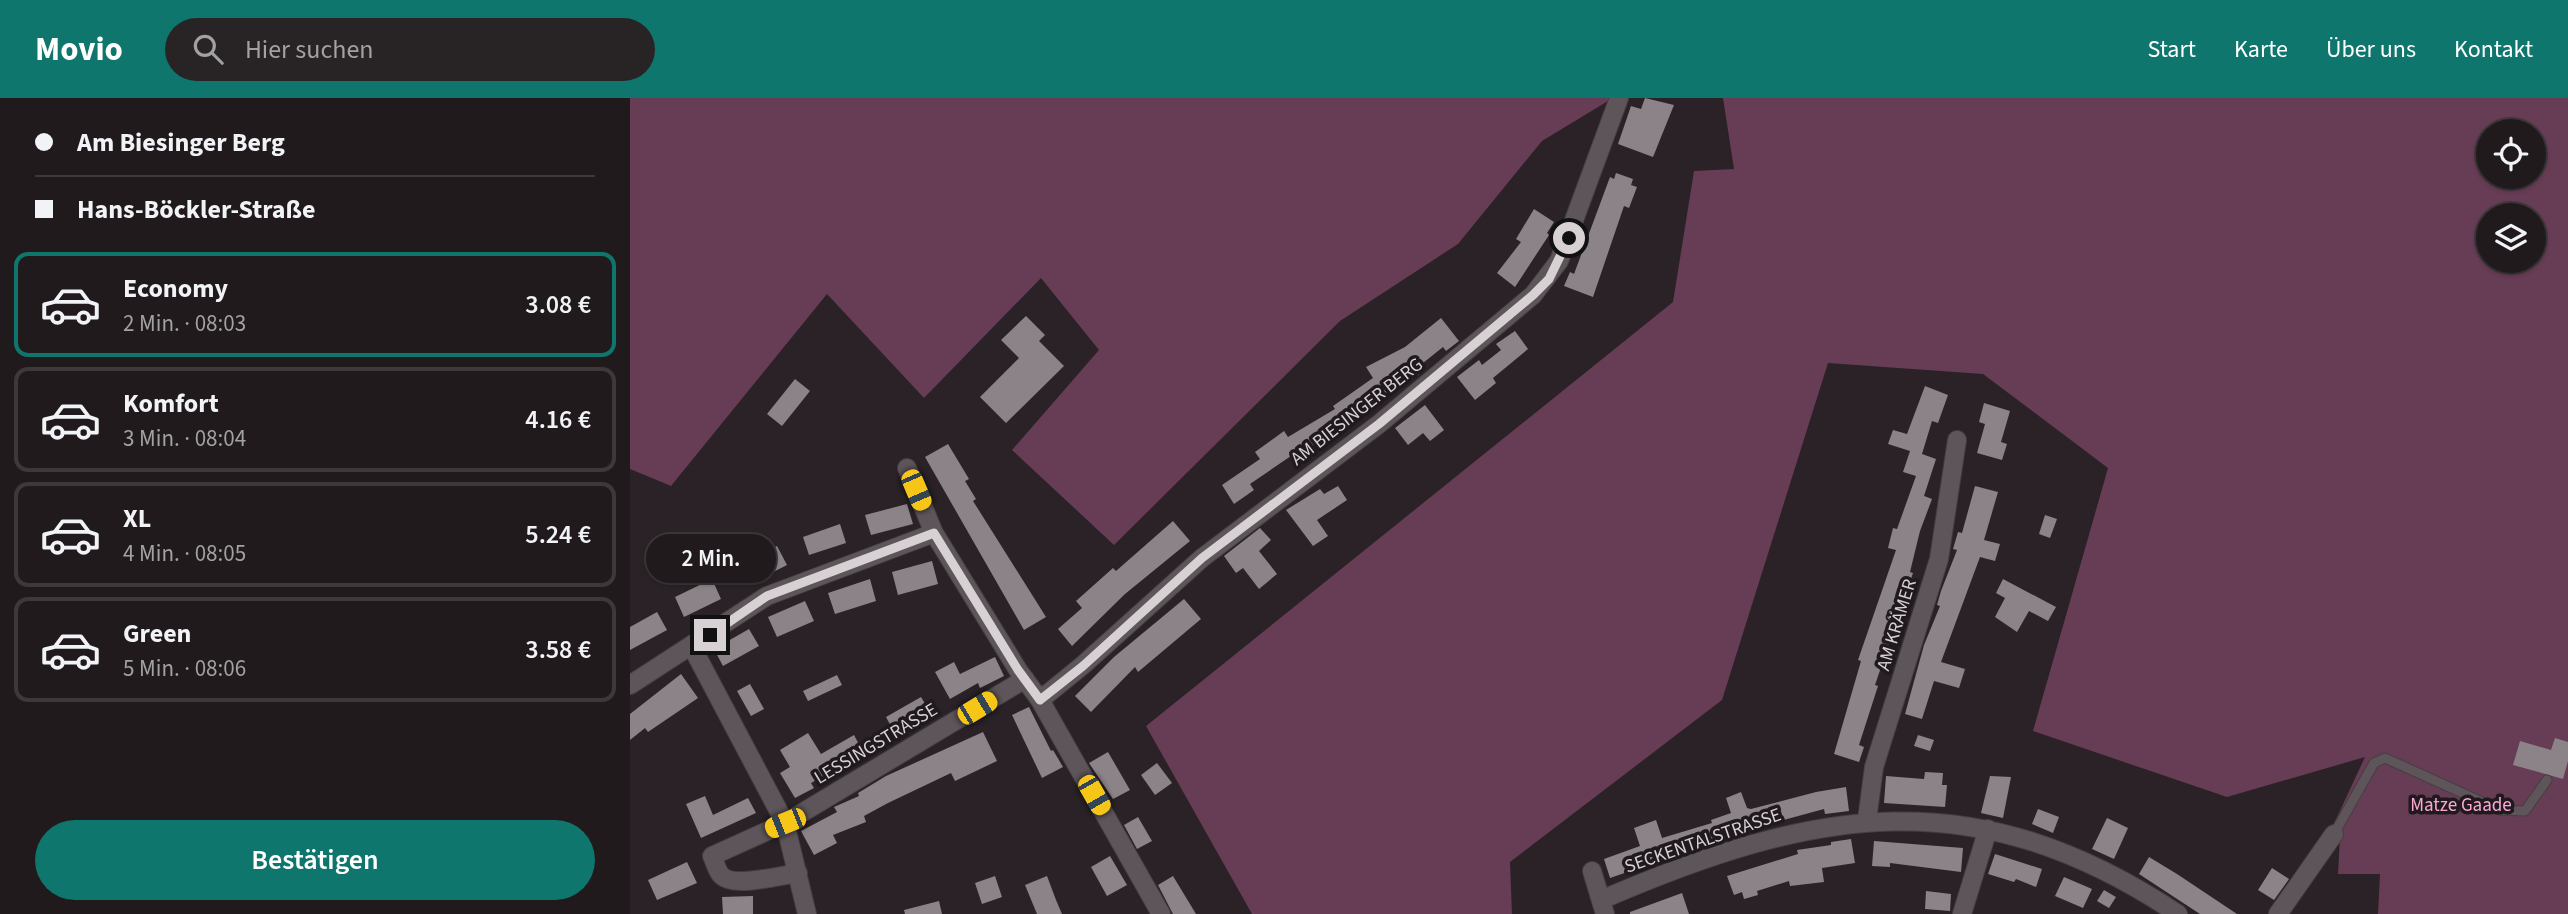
<!DOCTYPE html>
<html lang="de">
<meta charset="utf-8">
<style>
body{margin:0;font-family:"Source Sans 3",sans-serif;background:#282325;color:#f1f3f6;height:100vh;display:flex;flex-direction:column;font-size:26px;white-space:nowrap}
*{box-sizing:border-box;margin:0}
p{font-size:23px;color:#a2a1a3}
.icon{flex:none;width:38px;height:38px;fill:none;stroke:currentColor;stroke-width:2;stroke-linecap:round;stroke-linejoin:round}
.map{position:relative;flex:1;overflow:hidden}
.details{display:flex;flex-direction:column;background:#201a1c;width:630px}
.details>*{flex:none}
.guide{display:grid;align-content:center;height:154px;padding:0 35px;background:#201a1c}
.controls{position:absolute;left:1846px;top:21px;display:grid;gap:14px}
.controls a{display:grid;place-items:center;width:70px;height:70px;border-radius:50%;background:#201a1c;box-shadow:0 2px 5px #0004,0 0 0 2px #3d383b;font-size:35px}
.end{position:absolute;width:32px;height:32px;margin:-16px;border:9px solid #d7d1d4;background:#111;box-shadow:0 0 0 4px #111}
.from{border-radius:50%}
.bubble{position:absolute;height:49px;border-radius:24px;background:#201a1c;box-shadow:0 2px 5px #0004,0 0 0 2px #3d383b;font-size:23px;font-weight:600;line-height:49px;text-align:center}
.car{position:absolute;width:21px;height:42px;margin:-21px -10px;border-radius:9px;box-shadow:0 0 5px 2px #0007;background:linear-gradient(#f5c518 24%,#345 0 40%,#f5c518 0 76%,#345 0 86%,#f5c518 0)}
.guide b{display:flex;align-items:center;gap:24px;height:66px;font-size:26px}
.guide b+b{border-top:2px solid #3d383b}
.guide i{width:18px;height:18px;background:#f1f3f6}
ul{padding:0;list-style:none}
li{display:flex;align-items:center;gap:21px;height:105px;margin:0 14px 10px;padding:0 21px;border:4px solid #3d383b;border-radius:14px}
li div{flex:1}
li b{display:block;font-size:26px}
li em{font-style:normal;font-weight:600}
li.selected{border-color:#0f766e}
li>.icon{width:63px;height:63px;stroke-width:1.5}
.cta{display:flex;gap:14px;margin-top:auto;padding:14px 35px}
.cta a{flex:1;height:80px;border-radius:42px;background:#0f766e;color:#fff;font-size:28px;font-weight:600;line-height:80px;text-align:center}
header{display:flex;align-items:center;gap:42px;box-sizing:border-box;height:98px;padding:0 35px;background:#0f766e;color:#fff}
header strong{font-size:33px}
nav{display:flex;gap:38px;margin-inline-start:auto;font-size:24px}
.search{width:490px;height:63px;background:#282325;display:flex;align-items:center;gap:18px;box-sizing:border-box;padding:0 24px;border-radius:38px;color:#a2a1a3;font-size:26px}
main{display:flex;flex:1;min-height:0}
.map>svg:first-child{display:block}
.green{fill:#673c55;fill-rule:evenodd}
.building{fill:#8c8388}
.lines{fill:none;stroke-linecap:round;stroke-linejoin:round}
.lane-casing{stroke:#453f42;stroke-width:11}
.street-casing{stroke:#453f42;stroke-width:20}
.lane{stroke:#5e555a;stroke-width:9}
.street{stroke:#5e555a;stroke-width:18}
.route{stroke:#d7d1d4;stroke-width:9}
.labels{text-anchor:middle;dominant-baseline:central;stroke-width:7;stroke-linejoin:round;paint-order:stroke}
.street-label{font-size:19px;fill:#d7d1d4;stroke:#20191d}
.park-label{font-size:19px;fill:#faa7d6;stroke:#20191d}
</style>
<header>
<strong>Movio</strong>
<div class="search"><svg class="icon" aria-label="search" viewBox="0 0 24 24"><circle cx="10" cy="10" r="6"/><path d="M15 15l6 6"/></svg>Hier suchen</div>
<nav><a>Start</a><a>Karte</a><a>Über uns</a><a>Kontakt</a></nav>
</header>
<main>
<section class="details">
<div class="guide">
<b><i class="from"></i>Am Biesinger Berg</b>
<b><i></i>Hans-Böckler-Straße</b>
</div>
<ul>
<li class="selected"><svg class="icon" aria-label="car" viewBox="0 0 24 24"><path d="M5 17H2v-5l4-1 3-4h7l3 4 3 1v5h-3M9 17h6M6 11h13"/><circle cx="7" cy="17" r="2"/><circle cx="17" cy="17" r="2"/></svg><div><b>Economy</b><p>2 Min. · 08:03</p></div><em>3.08 €</em></li>
<li><svg class="icon" aria-label="car" viewBox="0 0 24 24"><path d="M5 17H2v-5l4-1 3-4h7l3 4 3 1v5h-3M9 17h6M6 11h13"/><circle cx="7" cy="17" r="2"/><circle cx="17" cy="17" r="2"/></svg><div><b>Komfort</b><p>3 Min. · 08:04</p></div><em>4.16 €</em></li>
<li><svg class="icon" aria-label="car" viewBox="0 0 24 24"><path d="M5 17H2v-5l4-1 3-4h7l3 4 3 1v5h-3M9 17h6M6 11h13"/><circle cx="7" cy="17" r="2"/><circle cx="17" cy="17" r="2"/></svg><div><b>XL</b><p>4 Min. · 08:05</p></div><em>5.24 €</em></li>
<li><svg class="icon" aria-label="car" viewBox="0 0 24 24"><path d="M5 17H2v-5l4-1 3-4h7l3 4 3 1v5h-3M9 17h6M6 11h13"/><circle cx="7" cy="17" r="2"/><circle cx="17" cy="17" r="2"/></svg><div><b>Green</b><p>5 Min. · 08:06</p></div><em>3.58 €</em></li>
</ul>
<div class="cta"><a>Bestätigen</a></div>
</section>
<div class="map">
<svg width="1938" height="816" viewBox="0 0 1938 816">
<rect width="100%" height="100%" fill="#2a2226"/>
<path class="green" d="M0,0H983L912,43L828,146L710,223L484,447L382,352L469,252L411,180L294,300L197,196L41,388L0,371Z
M1093,0H1938V816H1748L1750,776H1708L1710,739L1701,732L1735,659L1597,699L1403,633L1478,370L1353,276L1198,265L1092,602L880,764L882,816H622L516,628L1043,204L1064,73L1104,71ZM1858,33H1904V79H1858ZM1858,117H1904V163H1858Z"/>
<path class="building" d="M1015,0L1044,7L1023,59L988,46L1001,8L1011,11Z
M986,75L1003,81L1001,87L1007,89L999,110L994,108L963,199L934,188L940,174L944,176L980,79L984,81Z
M904,111L924,124L917,135L919,137L885,189L867,175L891,144L886,141Z
M396,218L415,237L409,243L434,268L376,325L350,299L389,260L371,242Z
M811,220L829,243L816,253L813,249L788,269L792,274L715,329L679,350L677,347L620,386L624,392L604,406L592,387L630,361L625,354L654,333L658,339L705,311L703,308L743,280L736,269L775,249Z
M885,233L898,251L863,280L866,285L845,302L827,279L849,262L852,267L871,252L866,246Z
M165,281L180,293L152,328L137,316Z
M1295,288L1318,297L1308,325L1302,323L1292,356L1306,361L1294,398L1302,401L1290,433L1280,474L1283,475L1245,587L1248,588L1229,647L1234,649L1229,664L1204,656L1231,563L1228,562L1266,452L1258,450L1263,430L1267,431L1286,378L1273,374L1280,353L1258,346L1263,332L1277,336Z
M1354,305L1380,313L1371,344L1377,346L1372,362L1347,355L1355,326L1349,324Z
M795,307L814,332L800,343L793,335L778,347L765,330Z
M318,346L339,381L335,383L346,401L343,403L416,519L394,532L295,359Z
M708,388L717,402L687,422L698,438L683,448L656,412L690,391L694,396Z
M1345,388L1368,394L1354,442L1370,446L1365,463L1350,459L1311,564L1335,571L1329,590L1304,583L1292,621L1275,616L1294,547L1310,508L1307,507L1311,493L1327,452L1323,451L1328,434L1332,435Z
M277,406L283,426L241,437L235,417Z
M1415,417L1427,421L1420,440L1409,436Z
M543,423L560,443L495,496L442,548L428,531L452,510L446,503L483,470L486,473Z
M210,426L216,445L179,457L173,439Z
M630,430L641,442L629,453L647,476L629,491L613,470L606,475L594,458Z
M147,448L157,467L122,485L112,466Z
M302,463L308,486L268,497L262,474Z
M82,481L91,501L54,519L45,499Z
M240,481L246,503L205,516L198,495Z
M1373,481L1426,509L1418,523L1399,513L1387,534L1365,519L1375,500L1366,495Z
M554,501L571,521L508,574L505,569L461,614L445,598L484,559Z
M175,503L184,523L147,539L138,519Z
M27,514L37,532L0,552V529Z
M119,531L129,548L93,568L84,551Z
M365,559L374,578L350,590L348,585L320,601L305,574L324,564L330,576Z
M51,576L68,600L18,634L15,630L0,642V616Z
M207,577L212,587L178,603L173,593Z
M120,586L134,611L121,618L107,593Z
M291,599L300,614L264,634L256,619Z
M399,609L421,653L423,652L433,669L412,680L382,617Z
M353,634L367,663L325,683L321,675L258,705L234,718L236,724L203,737L207,745L184,757L171,733L207,714L204,709L229,698L228,695L256,678Z
M178,635L191,656L224,637L234,656L181,685L184,690L165,700L150,675L160,669L150,652Z
M1288,637L1304,642L1300,653L1284,648Z
M1925,640L1938,644V663L1933,681L1883,667L1890,643L1921,652Z
M478,654L500,692L483,701L459,665Z
M527,665L542,685L525,697L511,677Z
M1295,674L1313,675L1312,687H1317L1315,709L1254,705L1256,678L1294,681Z
M1360,678L1381,679L1373,720L1351,715Z
M1216,689L1219,713L1195,716L1194,711L1128,729L980,780L974,761L1010,748L1004,730L1026,722L1032,740L1082,725L1081,722L1101,715L1096,700L1111,694L1117,710L1121,711L1186,694Z
M75,698L83,717L118,700L126,715L71,740L56,706Z
M1408,711L1429,719L1423,735L1402,726Z
M508,719L522,743L507,751L494,727Z
M1477,720L1498,730L1484,761L1462,751Z
M1221,741L1225,765L1192,770L1194,784L1160,788L1159,783L1127,793L1128,797L1114,801L1112,794L1104,797L1097,778L1168,756L1167,752L1201,747V744Z
M1244,743L1333,750L1331,774L1260,765V769L1242,768Z
M1365,756L1412,771L1406,789L1386,781L1384,784L1358,776Z
M480,758L497,787L477,798L461,769Z
M1519,759L1547,776L1607,816H1570L1509,776Z
M57,764L67,785L27,802L18,782Z
M1642,770L1659,781L1644,802L1628,792Z
M365,778L372,799L352,806L345,785Z
M417,778L426,802L432,816H407L395,787Z
M543,778L566,816H543L528,787Z
M1434,779L1462,791L1453,810L1425,798Z
M1474,792L1486,799L1479,810L1467,803Z
M1296,793L1321,796L1320,813L1295,811Z
M1052,795L1059,816H1000V814Z
M123,798V816H93L92,799Z
M309,803L312,816H275L274,812Z"/>
<g class="lines">
<g class="lane-casing">
<path id="lane" d="M1704,736L1744,665L1755,660L1870,712L1895,713L1917,682"/>
</g>
<g class="street-casing">
<path id="street" d="M277,370L304,435
M62,549L155,725L177,816
M0,587L137,498L304,435L388,572L410,602L531,816
M410,602L453,567L572,460L749,326L903,197L929,163L989,0
M1237,722L1244,669L1309,461L1327,342
M962,773L975,816
M168,775C153,777 104,790 92,778C87,774 85,764 82,758L155,725L395,581
M971,802C1184,710 1344,680 1548,816
M1332,816L1358,731
M1648,816L1704,736"/>
</g>
<use href="#lane" class="lane"/>
<use href="#street" class="street"/>
</g>
<g class="lines">
<path class="route" d="M80,537L137,498L304,435L388,572L410,602L453,568L572,460L749,326L903,197L919,181L939,140"/>
</g>
<g class="labels">
<g class="street-label">
<text transform="translate(727 314) rotate(-38)">AM BIESINGER BERG</text>
<text transform="translate(1267 527) rotate(-73)">AM KRÄMER</text>
<text transform="translate(246 646) rotate(-31)">LESSINGSTRASSE</text>
<text transform="translate(1073 743) rotate(-19)">SECKENTALSTRASSE</text>
</g>
<g class="park-label">
<text x="1831" y="707">Matze Gaade</text>
</g>
</g>
</svg>
<div class="controls">
<a><svg class="icon" aria-label="locate" viewBox="0 0 24 24"><circle cx="12" cy="12" r="6"/><path d="M12 2v4M12 18v4M2 12h4M18 12h4"/></svg></a>
<a><svg class="icon" aria-label="layers" viewBox="0 0 24 24"><path d="M12 4l9 5-9 5-9-5zM3 14l9 5 9-5"/></svg></a>
</div>
<i class="end from" style="left:939px;top:140px"></i>
<i class="end" style="left:80px;top:537px"></i>
<div class="bubble" style="left:16px;top:436px;width:130px">2 Min.</div>
<i class="car" style="left:286px;top:392px;rotate:157deg"></i>
<i class="car" style="left:347px;top:610px;rotate:59deg"></i>
<i class="car" style="left:464px;top:697px;rotate:150deg"></i>
<i class="car" style="left:155px;top:725px;rotate:248deg"></i>
</div>
</main>
